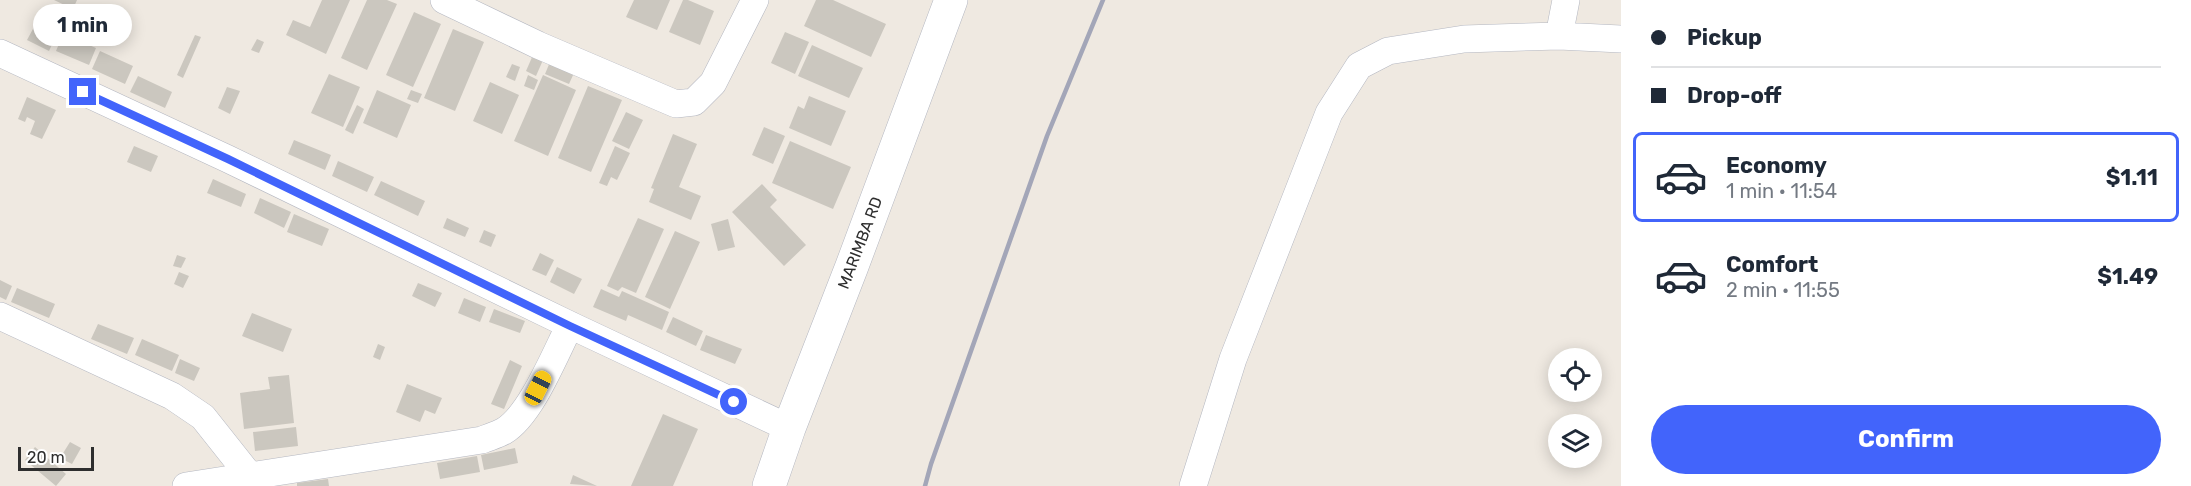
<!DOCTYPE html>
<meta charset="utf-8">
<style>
body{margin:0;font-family:Rubik,sans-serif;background:#f2f2f3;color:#1f2937;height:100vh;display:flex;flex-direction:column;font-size:22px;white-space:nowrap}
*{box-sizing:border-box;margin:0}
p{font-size:20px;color:#747a83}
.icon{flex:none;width:33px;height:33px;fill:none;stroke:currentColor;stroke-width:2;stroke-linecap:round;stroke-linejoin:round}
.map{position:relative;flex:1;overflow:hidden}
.panel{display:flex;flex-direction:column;background:#fff;width:570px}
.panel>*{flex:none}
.top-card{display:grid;align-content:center;height:132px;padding:0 30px;background:#fff}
.fabs{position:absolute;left:1548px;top:348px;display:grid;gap:12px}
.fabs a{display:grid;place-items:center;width:54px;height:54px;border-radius:50%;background:#fff;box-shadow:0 3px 15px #0003;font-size:30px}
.scale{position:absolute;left:18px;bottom:15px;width:76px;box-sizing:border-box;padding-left:6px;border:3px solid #2e2e2e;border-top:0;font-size:16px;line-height:21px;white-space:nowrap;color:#2e2e2e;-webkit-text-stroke:4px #fff;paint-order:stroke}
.end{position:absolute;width:27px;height:27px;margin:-14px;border:8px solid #4264fb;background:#fff;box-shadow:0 0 0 3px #fff}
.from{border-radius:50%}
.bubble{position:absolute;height:42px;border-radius:21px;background:#fff;box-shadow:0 3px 15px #0003;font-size:20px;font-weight:700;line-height:42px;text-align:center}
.car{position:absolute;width:18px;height:36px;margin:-18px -9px;border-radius:8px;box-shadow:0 0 4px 2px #0007;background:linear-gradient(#f5c518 24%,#345 0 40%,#f5c518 0 76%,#345 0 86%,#f5c518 0)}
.top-card b{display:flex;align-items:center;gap:21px;height:57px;font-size:22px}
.top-card b+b{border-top:2px solid #e0e1e3}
.top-card i{width:15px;height:15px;background:#1f2937}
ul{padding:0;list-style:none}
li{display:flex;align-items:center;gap:18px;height:90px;margin:0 12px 9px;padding:0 18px;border:3px solid transparent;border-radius:9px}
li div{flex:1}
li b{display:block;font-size:22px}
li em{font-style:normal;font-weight:700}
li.on{border-color:#4264fb}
li>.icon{width:54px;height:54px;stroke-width:1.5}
.primary-button{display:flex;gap:12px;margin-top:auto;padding:12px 30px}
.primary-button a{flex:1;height:69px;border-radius:36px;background:#4264fb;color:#fff;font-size:24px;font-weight:700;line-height:69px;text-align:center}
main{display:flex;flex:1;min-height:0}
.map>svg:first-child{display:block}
.building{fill:#cbc7bf}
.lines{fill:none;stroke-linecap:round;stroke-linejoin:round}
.street-casing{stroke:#b4b7c1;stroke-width:28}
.secondary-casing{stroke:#b4b7c1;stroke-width:34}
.street{stroke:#fff;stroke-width:27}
.secondary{stroke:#fff;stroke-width:33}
.rail{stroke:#a3a6b8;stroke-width:4.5}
.route{stroke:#4264fb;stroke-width:8}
.labels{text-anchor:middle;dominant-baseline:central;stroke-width:4.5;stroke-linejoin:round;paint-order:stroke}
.street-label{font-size:16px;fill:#2e2e2e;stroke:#fff}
</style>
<main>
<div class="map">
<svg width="1621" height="486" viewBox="0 0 1621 486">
<rect width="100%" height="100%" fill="#efe9e1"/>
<path class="building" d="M54,0H77L73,9Z
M322,0H350L326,54L286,35L293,20L310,27Z
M367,0H387L397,4L367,70L341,58Z
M634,0H670L657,30L626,17Z
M683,0H688L714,11L700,45L669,32Z
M816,0H833L886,24L871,57L804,26Z
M414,12L441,24L413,87L386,75Z
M34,27L55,38L49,51L27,40Z
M453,29L484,42L455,111L424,98Z
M785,32L809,42L795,74L771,63Z
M63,34L96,48L89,65L56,51Z
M195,35L201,37L183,78L177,75Z
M257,39L264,42L259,53L251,50Z
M812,45L863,68L849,98L798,76Z
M100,51L133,66L125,84L92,69Z
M533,55L543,60L536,76L526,71Z
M550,62L574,73L569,84L545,74Z
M512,64L520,67L515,81L506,77Z
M329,74L360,87L343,127L311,113Z
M528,75L538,80L534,90L524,86Z
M543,75L576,90L548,156L514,141Z
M138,76L172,92L165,108L130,92Z
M490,82L519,95L502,134L473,121Z
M588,86L622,100L591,172L558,158Z
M227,87L240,91L230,114L218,108Z
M377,90L411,105L397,138L363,123Z
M411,90L422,94L418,103L407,99Z
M809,96L846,111L831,146L789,128L798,106L804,109Z
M27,97L56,110L42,139L30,134L35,121L27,117L25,122L18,119Z
M357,105L364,109L353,134L345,130Z
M626,112L643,120L629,149L612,141Z
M764,127L785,136L773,164L752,155Z
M673,134L697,144L679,187L701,196L691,220L649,202L654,189L651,188Z
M294,140L331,155L325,170L288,154Z
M790,141L851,167L833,209L772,183Z
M134,146L158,156L151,172L127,162Z
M615,146L630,153L617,180L611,177L607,186L599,183Z
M338,161L374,177L367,192L332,176Z
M213,179L246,194L241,207L207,193Z
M381,181L425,201L418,216L374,195Z
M762,184L777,200L770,207L806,245L784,266L732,212Z
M260,198L291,212L284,228L254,213Z
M294,214L329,229L322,246L287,232Z
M447,218L469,228L465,237L443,228Z
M638,218L664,229L636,293L622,287L618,291L607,286Z
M728,219L735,247L718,251L711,224Z
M484,230L496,235L491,247L479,242Z
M675,231L700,242L670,309L645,297Z
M540,253L554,260L546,276L532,270Z
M177,255L186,258L181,268L173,266Z
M557,267L582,279L574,294L550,282Z
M179,272L189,276L183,288L174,284Z
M0,280L12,286L6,300L0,297Z
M418,283L442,293L435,307L412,296Z
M17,288L55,304L49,318L11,302Z
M601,289L619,297L622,291L669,312L662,330L628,315L626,321L593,307Z
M464,298L486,307L480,322L458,313Z
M494,309L525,321L520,333L489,322Z
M252,313L292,329L283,352L242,336Z
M673,317L703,331L696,346L666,332Z
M98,324L134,338L127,354L91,339Z
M706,335L742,349L735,364L700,350Z
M142,339L179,355L172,371L135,355Z
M378,344L385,347L380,360L373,357Z
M180,359L200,368L194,381L175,373Z
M510,360L522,366L504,409L491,404Z
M289,375L294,423L244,429L240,393L270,389L268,377Z
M407,384L442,398L435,414L425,410L420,422L396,412Z
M663,414L698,429L673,486H631Z
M296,427L298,446L255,451L253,432Z
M70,442L81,448L72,464L60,458Z
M35,447L66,474L56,486L25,460Z
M515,448L518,463L484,470L481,455Z
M477,456L480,472L440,479L437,463Z
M573,475L597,486L570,484Z
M328,479L329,486H297V483Z"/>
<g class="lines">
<g class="street-casing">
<path id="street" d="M444,0L538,45L676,104L694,102L713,83L755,0
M1559,36L1566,0
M0,53L228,159L570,325L789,428
M0,316L172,396L203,417L249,475
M186,486L482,440C489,437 497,435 504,431C531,415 555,354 570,325
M1193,486L1233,359L1329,113L1359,66L1388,51L1464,39L1559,36L1621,39"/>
</g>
<g class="secondary-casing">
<path id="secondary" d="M769,486L789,428L852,266L951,0"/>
</g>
<use href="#street" class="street"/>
<use href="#secondary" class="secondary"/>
<path class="rail" d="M925,486L931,464L1047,136L1103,0"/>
</g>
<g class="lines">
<path class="route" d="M83,92L228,159L570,326L734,402"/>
</g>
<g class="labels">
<g class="street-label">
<text transform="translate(860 243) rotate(-69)">MARIMBA RD</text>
</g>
</g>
</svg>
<div class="fabs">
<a><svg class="icon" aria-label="locate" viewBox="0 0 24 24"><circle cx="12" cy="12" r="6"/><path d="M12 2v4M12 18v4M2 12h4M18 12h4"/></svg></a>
<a><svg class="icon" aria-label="layers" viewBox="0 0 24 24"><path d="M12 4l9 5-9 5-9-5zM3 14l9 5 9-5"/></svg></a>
</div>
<div class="scale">20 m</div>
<i class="end from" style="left:734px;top:402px"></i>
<i class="end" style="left:83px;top:92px"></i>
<div class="bubble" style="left:33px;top:4px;width:99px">1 min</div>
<i class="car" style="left:538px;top:388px;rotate:27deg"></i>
</div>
<section class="panel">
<div class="top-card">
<b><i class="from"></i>Pickup</b>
<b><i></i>Drop-off</b>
</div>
<ul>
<li class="on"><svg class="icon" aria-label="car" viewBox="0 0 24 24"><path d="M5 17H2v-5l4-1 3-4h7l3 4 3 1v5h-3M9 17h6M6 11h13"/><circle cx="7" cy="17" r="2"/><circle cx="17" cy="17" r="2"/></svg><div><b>Economy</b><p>1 min · 11:54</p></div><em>$1.11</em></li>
<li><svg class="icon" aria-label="car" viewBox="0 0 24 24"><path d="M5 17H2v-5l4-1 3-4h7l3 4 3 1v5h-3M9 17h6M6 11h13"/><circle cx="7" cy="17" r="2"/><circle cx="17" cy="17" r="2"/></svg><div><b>Comfort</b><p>2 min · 11:55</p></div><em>$1.49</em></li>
</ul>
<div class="primary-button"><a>Confirm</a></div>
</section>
</main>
